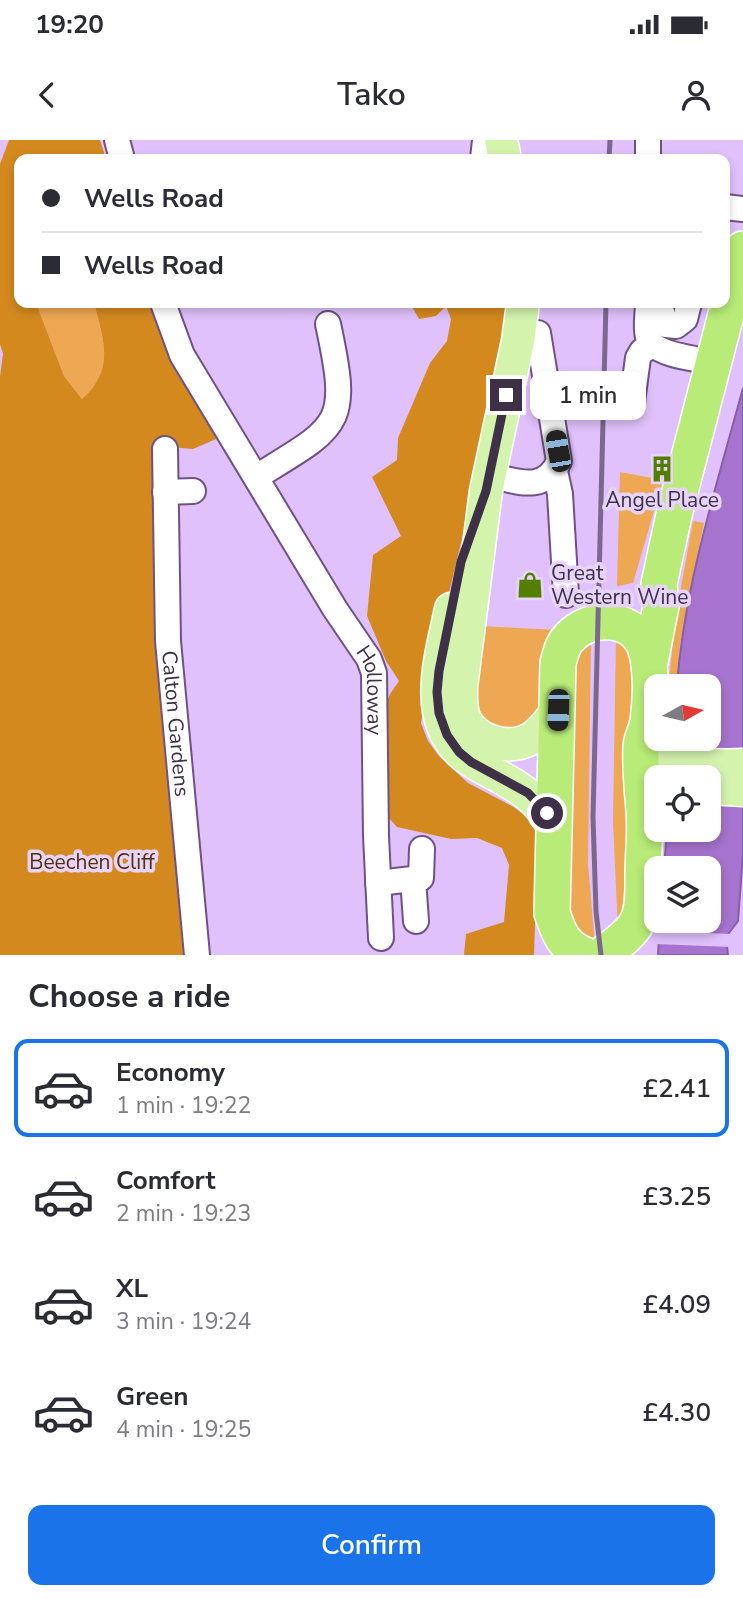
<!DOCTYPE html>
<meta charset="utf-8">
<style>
body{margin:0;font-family:"Nunito Sans",sans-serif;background:#f2f2f3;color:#2b2b33;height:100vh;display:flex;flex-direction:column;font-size:26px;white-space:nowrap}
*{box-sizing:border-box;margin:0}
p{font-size:23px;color:#7c7c81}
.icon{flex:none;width:38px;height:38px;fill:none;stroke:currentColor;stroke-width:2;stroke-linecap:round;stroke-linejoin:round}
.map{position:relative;height:815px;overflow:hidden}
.details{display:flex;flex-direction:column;background:#fff;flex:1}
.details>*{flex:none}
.banner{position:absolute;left:14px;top:14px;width:716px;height:154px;border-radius:14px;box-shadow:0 4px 10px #0003;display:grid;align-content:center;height:154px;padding:0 28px;background:#fff}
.needle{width:46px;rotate:82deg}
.fabs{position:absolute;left:644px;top:534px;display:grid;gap:14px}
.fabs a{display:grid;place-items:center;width:77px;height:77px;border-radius:14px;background:#fff;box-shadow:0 4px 10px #0003;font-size:35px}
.end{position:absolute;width:32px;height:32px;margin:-16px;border:9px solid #3d3047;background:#fff;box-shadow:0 0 0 4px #fff}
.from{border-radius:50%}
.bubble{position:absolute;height:49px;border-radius:14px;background:#fff;box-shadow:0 4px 10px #0003;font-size:23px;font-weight:600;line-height:49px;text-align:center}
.car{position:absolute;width:21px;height:42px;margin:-21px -10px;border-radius:9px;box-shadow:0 0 5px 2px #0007;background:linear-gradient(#222 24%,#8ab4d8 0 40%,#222 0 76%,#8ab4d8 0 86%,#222 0)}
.banner b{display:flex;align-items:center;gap:24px;height:66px;font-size:26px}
.banner b+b{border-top:2px solid #e1e1e2}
.banner i{width:18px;height:18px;background:#2b2b33}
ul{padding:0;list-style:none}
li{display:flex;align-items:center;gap:21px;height:98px;margin:0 14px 10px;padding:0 14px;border:4px solid transparent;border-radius:14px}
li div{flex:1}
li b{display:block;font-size:26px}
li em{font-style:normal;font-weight:600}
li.on{border-color:#1a73e8}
li>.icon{width:63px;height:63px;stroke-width:1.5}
h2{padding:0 28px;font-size:32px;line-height:84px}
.button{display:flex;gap:14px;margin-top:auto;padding:14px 28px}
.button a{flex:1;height:80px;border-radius:14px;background:#1a73e8;color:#fff;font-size:28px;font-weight:600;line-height:80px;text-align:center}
.status{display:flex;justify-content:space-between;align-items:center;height:49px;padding:0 35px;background:#fff;direction:ltr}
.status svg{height:19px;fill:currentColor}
header{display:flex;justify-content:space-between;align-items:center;height:91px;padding:0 28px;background:#fff;font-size:32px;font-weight:600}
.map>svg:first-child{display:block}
.green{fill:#eea752}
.forest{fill:#d4891f}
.water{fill:#a673ce;stroke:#865fa6;stroke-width:2}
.pier{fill:#e0c1fb}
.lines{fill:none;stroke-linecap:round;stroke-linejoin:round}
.minor-casing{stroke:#6e5285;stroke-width:28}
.major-casing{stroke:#fff;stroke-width:35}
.highway-casing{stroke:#fff;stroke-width:38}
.minor{stroke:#fff;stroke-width:24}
.major{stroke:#d4f3ad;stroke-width:32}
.highway{stroke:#b8eb77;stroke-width:35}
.rail{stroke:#7c688c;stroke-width:5}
.route{stroke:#3d3047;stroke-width:9}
.labels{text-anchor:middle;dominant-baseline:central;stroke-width:7;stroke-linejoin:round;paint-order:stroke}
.poi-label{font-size:21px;fill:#3d3047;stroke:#e7d4f8}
.street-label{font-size:21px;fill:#3d3047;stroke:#e7d4f8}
.park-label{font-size:21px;fill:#4f3108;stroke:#e7d4f8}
</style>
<div class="status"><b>19:20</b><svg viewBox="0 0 49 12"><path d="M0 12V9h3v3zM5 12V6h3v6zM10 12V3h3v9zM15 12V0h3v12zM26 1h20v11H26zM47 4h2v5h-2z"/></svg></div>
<header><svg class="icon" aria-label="back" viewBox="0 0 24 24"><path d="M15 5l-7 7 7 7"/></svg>Tako<svg class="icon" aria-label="person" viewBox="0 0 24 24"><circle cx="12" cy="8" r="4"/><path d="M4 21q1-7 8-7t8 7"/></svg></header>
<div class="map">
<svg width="743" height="815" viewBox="0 0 743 815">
<rect width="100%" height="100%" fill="#e0c1fb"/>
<path class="green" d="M36,163H94C104,202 115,230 82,259L64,236Z
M620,332L663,340L633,443L617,446Z
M693,381L704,383L680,504L677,546H668L677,469Z
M478,486L558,490C552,518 551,553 535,578C530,588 513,591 502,590C491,588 478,578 474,567C471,556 477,502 478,486Z
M591,496L588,724L595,805L561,779L569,526Z
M616,497L634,514L629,749L618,790L613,682Z"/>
<path class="forest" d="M9,0H100L106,19H19V163H36L64,236L82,259C115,230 104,201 94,163H151L168,216L223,296L193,309L158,306L193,815H0V237L3,214L0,204V24Z
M410,163H510L471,362L432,522L421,583L428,601L439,616L468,643L512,666L532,680L538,693L534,815H464L466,794L504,782L509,725L502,708L477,698L451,699L397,687L388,677L383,659L384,570L390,554L399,541L386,521L367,476L373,415L401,396L372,337L397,320L398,298L430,223L447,201L451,179L446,166L436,176L419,179Z"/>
<path class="water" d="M743,248V714L738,781L726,797L728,815H658L660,781L709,780V728H664L667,690H709V637H670L672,600L709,598V546H677C684,447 717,344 743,248Z"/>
<path class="pier" d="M656,791L732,794L729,798L731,807L655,804Z"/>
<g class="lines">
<g class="minor-casing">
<g id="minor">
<path d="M117,0L122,19"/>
<path d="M483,19L485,0"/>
<path d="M648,19V0"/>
<path d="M725,67L743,69"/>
<path id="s1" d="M163,163L182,215L335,469L369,519L374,533L376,696L381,798"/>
<path d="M648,163C648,173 645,187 648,197C653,215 697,219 714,222"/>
<path d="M662,172V180L666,185L676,186L685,179L689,163"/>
<path d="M632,262L638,218L642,211L652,206"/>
<path id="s2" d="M165,309L168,501L197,815"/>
<path d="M555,331L560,354L566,455"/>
<path d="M489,335C516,341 545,354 559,321L538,193"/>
<path d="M256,337C341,285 350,286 328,184"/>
<path d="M165,352L193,351"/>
<path d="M413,739L416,781"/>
<path d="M378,743L421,738L422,709"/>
</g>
</g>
<g class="major-casing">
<path id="major" d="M501,0L505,19
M523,163L518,201L486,351L461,547C461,558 460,569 465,580C478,603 510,611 532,598C543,591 550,580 558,570
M451,469C442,514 421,576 461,613C472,624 488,630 502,638C527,652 543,664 554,690
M648,582C658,620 665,624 703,625C716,625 730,626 743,625
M709,648L743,650"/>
</g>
<g class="highway-casing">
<path id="highway" d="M650,522L661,466L659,444L674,375L743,109
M585,815C564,807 559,794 552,773L558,523C561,513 562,505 569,498C589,475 632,475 645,507C652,526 651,560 648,581C647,590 642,597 641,606C640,629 642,648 644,670C646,692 643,714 643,735C643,750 644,768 637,782C630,796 613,806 602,815"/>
</g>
<use href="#minor" class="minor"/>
<use href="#major" class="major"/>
<use href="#highway" class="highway"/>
<path class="rail" d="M609,19L610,0
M601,815L596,771L593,677L606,163"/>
</g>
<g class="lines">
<path class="route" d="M506,255L486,351L461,422L439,531L437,552L439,573L447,595L459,612L471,622L528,653L547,673"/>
</g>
<defs>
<g id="building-bare" transform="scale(2.1)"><path d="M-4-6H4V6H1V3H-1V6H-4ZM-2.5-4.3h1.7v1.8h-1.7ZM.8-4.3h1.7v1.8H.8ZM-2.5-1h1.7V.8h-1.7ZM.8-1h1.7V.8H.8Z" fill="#547e00" stroke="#e7d4f8" stroke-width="2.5" paint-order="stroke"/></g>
<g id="shop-bare" transform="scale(2.1)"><path d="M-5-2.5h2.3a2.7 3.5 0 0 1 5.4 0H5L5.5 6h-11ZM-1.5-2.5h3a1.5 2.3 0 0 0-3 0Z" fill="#547e00" stroke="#e7d4f8" stroke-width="2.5" paint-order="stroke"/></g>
</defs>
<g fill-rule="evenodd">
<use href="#building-bare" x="662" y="329"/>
<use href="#shop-bare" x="530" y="445"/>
</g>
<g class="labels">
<g class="poi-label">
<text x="662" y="360">Angel Place</text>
<text x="551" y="433" text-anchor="start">Great<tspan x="551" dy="24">Western Wine</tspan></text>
</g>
<g class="street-label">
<text stroke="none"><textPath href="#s1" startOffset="444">Holloway</textPath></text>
<text stroke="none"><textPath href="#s2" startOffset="275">Calton Gardens</textPath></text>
</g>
<g class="park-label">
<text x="92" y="722">Beechen Cliff</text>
</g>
</g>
</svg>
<div class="fabs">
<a><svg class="needle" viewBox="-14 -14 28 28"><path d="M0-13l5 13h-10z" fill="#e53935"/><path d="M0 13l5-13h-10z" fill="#7c7c81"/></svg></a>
<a><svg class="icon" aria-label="locate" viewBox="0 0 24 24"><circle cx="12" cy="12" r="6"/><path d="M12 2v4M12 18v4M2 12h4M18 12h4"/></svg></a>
<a><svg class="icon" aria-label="layers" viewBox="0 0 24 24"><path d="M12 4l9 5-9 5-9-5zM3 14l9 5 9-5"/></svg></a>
</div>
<i class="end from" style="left:547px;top:673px"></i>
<i class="end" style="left:506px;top:255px"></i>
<div class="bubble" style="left:530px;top:231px;width:116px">1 min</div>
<i class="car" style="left:558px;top:311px;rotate:350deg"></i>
<i class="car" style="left:558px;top:570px;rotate:182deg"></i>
<div class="banner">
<b><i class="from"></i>Wells Road</b>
<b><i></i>Wells Road</b>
</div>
</div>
<section class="details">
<h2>Choose a ride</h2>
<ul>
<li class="on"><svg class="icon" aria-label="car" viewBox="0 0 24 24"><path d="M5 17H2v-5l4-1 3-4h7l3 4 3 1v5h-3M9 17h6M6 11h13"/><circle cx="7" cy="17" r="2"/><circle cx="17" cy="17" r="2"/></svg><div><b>Economy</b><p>1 min · 19:22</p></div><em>£2.41</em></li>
<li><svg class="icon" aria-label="car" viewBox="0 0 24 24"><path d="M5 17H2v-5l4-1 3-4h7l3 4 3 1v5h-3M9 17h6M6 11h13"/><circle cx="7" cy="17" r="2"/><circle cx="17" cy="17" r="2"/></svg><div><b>Comfort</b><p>2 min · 19:23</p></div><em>£3.25</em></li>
<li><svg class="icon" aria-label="car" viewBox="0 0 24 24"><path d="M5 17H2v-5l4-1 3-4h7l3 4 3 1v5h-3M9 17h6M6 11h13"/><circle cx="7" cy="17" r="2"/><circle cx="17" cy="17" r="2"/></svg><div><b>XL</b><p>3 min · 19:24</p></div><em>£4.09</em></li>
<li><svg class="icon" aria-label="car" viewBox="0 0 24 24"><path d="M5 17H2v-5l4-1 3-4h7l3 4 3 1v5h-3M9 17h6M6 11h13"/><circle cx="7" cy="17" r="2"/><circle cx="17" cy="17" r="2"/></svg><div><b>Green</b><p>4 min · 19:25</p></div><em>£4.30</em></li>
</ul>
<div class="button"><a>Confirm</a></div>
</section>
